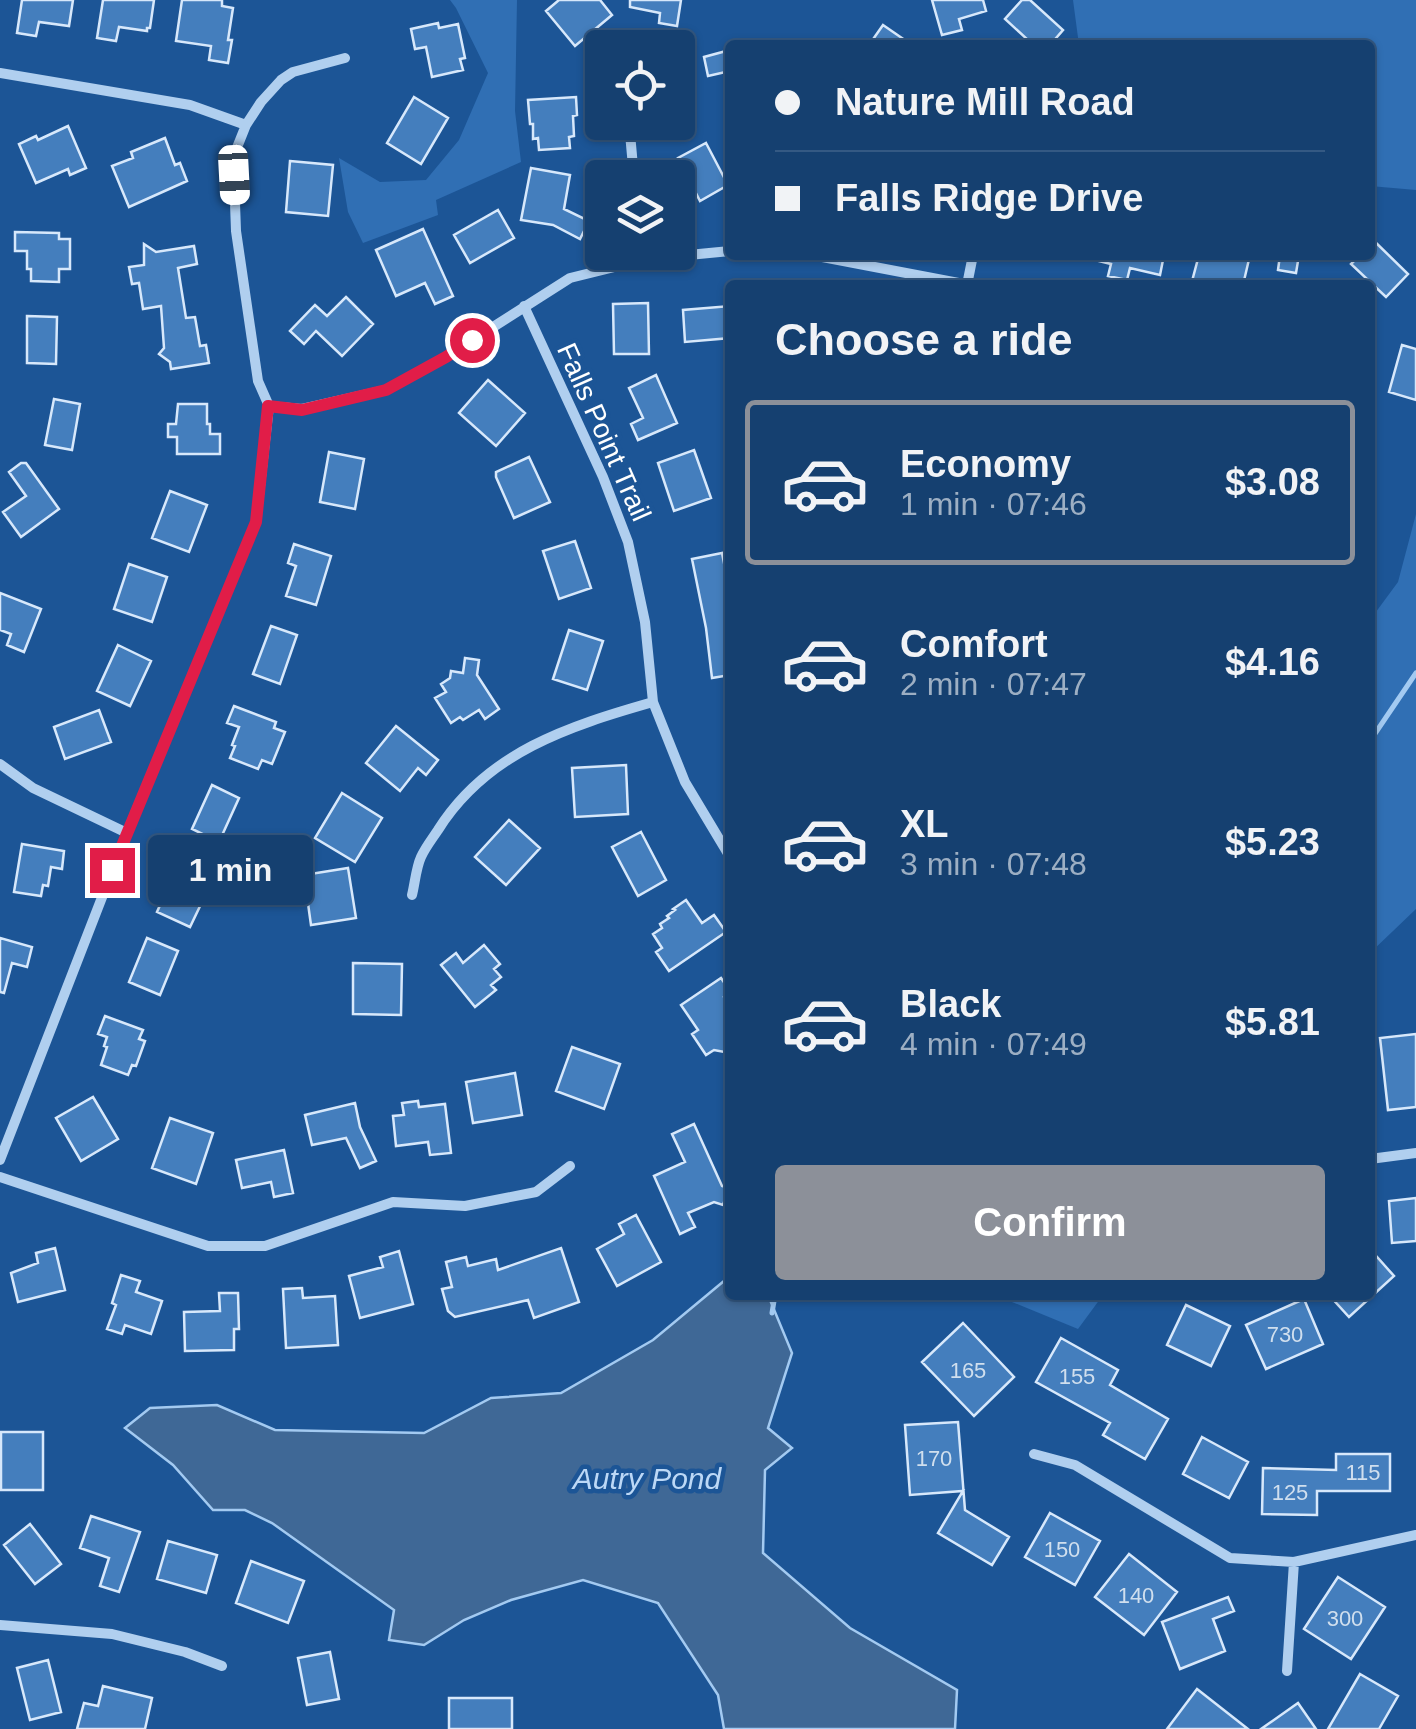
<!DOCTYPE html>
<meta charset="utf-8">
<style>
body{margin:0;font-family:Arial,sans-serif;background:#1e4775;color:#f1f3f6;height:100vh;display:flex;flex-direction:column;font-size:38px;white-space:nowrap}
*{box-sizing:border-box;margin:0}
p{font-size:32px;color:#9dafc3}
.icon{flex:none;width:55px;height:55px;fill:none;stroke:currentColor;stroke-width:2;stroke-linecap:round;stroke-linejoin:round}
.map{position:relative;flex:1;overflow:hidden}
.side{position:absolute;left:725px;top:280px;width:650px;height:1020px;display:flex;flex-direction:column;background:#154070;border-radius:10px;box-shadow:0 2px 8px #0004,0 0 0 2px #345983}
.side>*{flex:none}
.guide{position:absolute;left:725px;top:40px;width:650px;height:220px;border-radius:10px;box-shadow:0 2px 8px #0004,0 0 0 2px #345983;display:grid;align-content:center;height:220px;padding:0 50px;background:#154070}
.tools{position:absolute;left:585px;top:30px;display:grid;gap:20px}
.tools a{display:grid;place-items:center;width:110px;height:110px;border-radius:10px;background:#154070;box-shadow:0 2px 8px #0004,0 0 0 2px #345983;font-size:50px}
.end{position:absolute;width:45px;height:45px;margin:-22px;border:12px solid #e11d48;background:#fff;box-shadow:0 0 0 5px #fff}
.from{border-radius:50%}
.bubble{position:absolute;height:70px;border-radius:10px;background:#154070;box-shadow:0 2px 8px #0004,0 0 0 2px #345983;font-size:32px;font-weight:800;line-height:70px;text-align:center}
.car{position:absolute;width:30px;height:60px;margin:-30px -15px;border-radius:12px;box-shadow:0 0 8px 2px #0007;background:linear-gradient(#fff 24%,#345 0 40%,#fff 0 76%,#345 0 86%,#fff 0)}
.guide b{display:flex;align-items:center;gap:35px;height:95px;font-size:38px}
.guide b+b{border-top:2px solid #345983}
.guide i{width:25px;height:25px;background:#f1f3f6}
ul{padding:0;list-style:none}
li{display:flex;align-items:center;gap:30px;height:165px;margin:0 20px 15px;padding:0 30px;border:5px solid transparent;border-radius:10px}
li div{flex:1}
li b{display:block;font-size:38px}
li em{font-style:normal;font-weight:800}
li.selected{border-color:#8c9099}
li>.icon{width:90px;height:90px;stroke-width:1.5}
h2{padding:0 50px;font-size:45px;line-height:120px}
.action{display:flex;gap:20px;margin-top:auto;padding:20px 50px}
.action a{flex:1;height:115px;border-radius:10px;background:#8c9099;color:#fff;font-size:40px;font-weight:800;line-height:115px;text-align:center}
.map>svg:first-child{display:block}
.green{fill:#306fb4}
.water{fill:#3f6896;stroke:#a3caf1;stroke-width:2.5}
.lines{fill:none;stroke-linecap:round;stroke-linejoin:round}
.stream{stroke:#a3caf1;stroke-width:5}
.building{fill:#447ebd;stroke:#d7e8fb;stroke-width:2.5}
.minor{stroke:#b0cfef;stroke-width:10}
.route{stroke:#e11d48;stroke-width:12}
.labels{text-anchor:middle;dominant-baseline:central;stroke-width:9;stroke-linejoin:round;paint-order:stroke}
.number-label{font-size:22px;fill:#d0dfee}
.street-label{font-size:28px;fill:#fff;stroke:#1c5596}
.water-label{font-size:30px;font-style:italic;fill:#bcd8f6;stroke:#1c5596}
</style>
<div class="map">
<svg width="1416" height="1729" viewBox="0 0 1416 1729">
<rect width="100%" height="100%" fill="#1c5596"/>
<path class="green" d="M450,0H517L515,111L521,162L436,200L438,215L363,243L348,212L339,158L380,182L426,180L459,140L488,73L456,8Z
M1073,0H1416V190L1370,186V45H1079Z
M1416,514V909L1370,953V620L1398,582Z
M995,1295H1103L1078,1329Z"/>
<path class="water" d="M730,1276V1295H768L792,1353L768,1428L792,1448L765,1470L763,1553L850,1628L957,1690L955,1729H724L718,1695L658,1603L583,1580L511,1600L464,1620L424,1645L389,1640L394,1610L272,1523L245,1510H213L173,1465L125,1428L150,1408L217,1405L275,1430L424,1433L491,1398L561,1393L653,1340Z"/>
<g class="lines">
<path class="stream" d="M1370,741L1416,673
M772,1313L775,1295"/>
</g>
<path class="building" d="M22,0H73L69,26L39,22L36,36L17,33Z
M103,0H154L150,28H147V31L119,27L116,41L97,38Z
M182,0H222V6L233,8L228,40H232L228,63L209,60L211,46L176,41Z
M559,0H600L612,15L575,46L546,11Z
M630,0H681L677,26L659,23L660,13L630,7Z
M932,0H983L986,11L959,19L962,30L942,35Z
M1022,0H1030L1063,30L1050,45H1022L1027,39L1005,19Z
M438,23L439,28L458,24L465,58L460,59L463,70L432,77L426,47L415,49L411,29Z
M883,25L912,45H869Z
M730,50V71L708,76L704,57Z
M414,97L448,118L421,164L387,143Z
M576,97L577,115L573,116L574,136L569,137L570,148L539,150L538,138L533,139V124H530L528,100Z
M68,126L86,168L70,175L68,169L36,183L19,144L36,136L38,140Z
M165,138L175,165L180,163L187,181L129,207L112,166L133,158L131,152Z
M706,143L728,185L700,201L678,158Z
M290,161L333,165L328,216L286,212Z
M531,168L570,175L564,209L589,221L580,239L553,225L521,220Z
M498,210L514,238L470,263L454,235Z
M423,229L453,296L435,304L425,283L396,296L376,250Z
M15,232L59,233V239H70V269H59V282L31,281V269H27V251H15Z
M1370,237L1408,274L1386,297L1351,264L1360,255H1370Z
M144,244L156,252L194,246L197,264L178,268L186,318L195,317L200,346L206,345L209,363L171,369L170,362L159,354L164,348L161,306L143,309L139,283L132,284L129,267L144,265Z
M1096,255H1164L1160,275L1130,268L1127,280L1108,276L1111,264L1095,260Z
M1199,255H1250L1243,285L1212,282V285H1191Z
M1280,255H1299L1296,273L1278,270Z
M346,297L373,324L342,356L316,331L304,344L290,331L315,305L327,316Z
M648,303L649,354H614L613,304Z
M730,306V338L685,342L683,310Z
M27,316L57,317L56,364L27,363Z
M1402,345L1416,349V400L1389,392Z
M656,375L677,423L638,440L631,424L643,418L629,388Z
M488,380L525,413L496,446L459,413Z
M54,399L80,404L72,450L45,445Z
M178,404H207V424H210V434H220V454H177V437H168V424H176Z
M694,450L711,498L674,511L658,463Z
M329,452L364,459L355,509L320,502Z
M529,457L550,502L514,518L496,477V472Z
M21,463H26L59,509L21,537L3,512L26,496L9,472Z
M170,491L207,505L189,552L152,538Z
M575,541L591,588L559,599L543,551Z
M294,544L331,556L316,605L286,596L296,566L288,563Z
M722,553L730,593V675L712,678L706,628L692,559Z
M129,564L167,577L152,622L114,609Z
M0,593L41,609L24,652L7,645L11,634L0,630Z
M271,626L297,635L280,684L253,674Z
M569,630L603,641L587,690L553,679Z
M118,645L151,661L130,706L97,691Z
M465,658L479,660L477,675L499,709L485,719L479,710L463,720L460,717L451,723L435,698L446,692L441,684L450,678L451,671L463,673Z
M234,706L276,722L274,728L285,732L272,764L262,760L258,769L230,758L235,746L232,745L239,727L227,723Z
M99,710L111,742L65,759L54,727Z
M396,726L438,760L426,775L418,768L400,791L366,763Z
M626,765L628,814L575,817L572,768Z
M212,785L239,798L219,842L192,829Z
M342,793L382,818L355,862L315,838Z
M509,820L540,848L506,885L475,857Z
M641,832L666,880L638,896L612,847Z
M22,844L64,851L62,869L51,867L48,886L43,885L41,896L14,892Z
M180,861L213,879L190,927L157,912Z
M348,868L356,918L311,925L304,875Z
M686,900L702,923L714,915L726,932L669,971L656,952L662,948L653,934L662,928L660,924L669,918L667,916L675,910L673,909Z
M0,938L32,947L27,967L12,963L4,993L0,992Z
M147,938L178,951L160,995L129,982Z
M484,945L500,964L494,969L501,977L491,985L496,990L475,1007L441,965L456,953L463,963Z
M353,963L402,964L401,1015L353,1014Z
M721,978L730,991L724,997L730,1006V1053L714,1050L706,1055L692,1034L698,1030L681,1005Z
M105,1016L143,1030L139,1039L145,1041L136,1066L132,1065L128,1075L101,1065L107,1047L104,1046L107,1037L98,1034Z
M1416,1034V1107L1388,1110L1380,1038Z
M572,1047L620,1064L604,1109L556,1091Z
M515,1073L522,1115L473,1123L466,1082Z
M93,1097L118,1139L81,1161L56,1118Z
M418,1101L419,1107L445,1104L451,1153L430,1155L428,1142L396,1146L393,1116L404,1115L402,1103Z
M355,1103L360,1127L376,1161L360,1168L346,1138L312,1145L305,1115Z
M170,1118L213,1133L196,1184L152,1168Z
M694,1124L722,1186L729,1188L723,1205L714,1202L688,1213L695,1227L680,1234L654,1176L685,1162L672,1134Z
M284,1150L293,1193L274,1197L271,1182L242,1188L236,1160Z
M1416,1198V1241L1392,1243L1389,1201Z
M636,1215L661,1262L617,1286L597,1249L624,1234L619,1224Z
M55,1248L65,1290L18,1302L11,1273L38,1263L36,1253Z
M561,1248L579,1302L534,1318L528,1300L455,1317L448,1311L442,1289L452,1287L446,1262L466,1257L468,1266L496,1259L498,1270Z
M1370,1249L1394,1276L1349,1317L1329,1295H1370Z
M399,1251L413,1304L360,1318L349,1276L383,1267L380,1257Z
M121,1275L140,1281L136,1292L162,1301L151,1334L125,1325L122,1334L107,1329L116,1305L112,1303Z
M302,1288L303,1298L335,1296L338,1345L286,1348L283,1289Z
M219,1293H238L239,1329H234V1350L185,1351L184,1312L220,1311Z
M1304,1299L1323,1344L1266,1369L1246,1325Z
M1186,1305L1230,1326L1211,1366L1167,1345Z
M963,1323L1014,1377L974,1416L922,1362Z
M1061,1338L1118,1370L1110,1385L1168,1419L1145,1459L1103,1435L1110,1423L1036,1382Z
M958,1422L965,1510L1009,1537L992,1565L938,1533L963,1491L910,1495L905,1425Z
M1,1432H43V1490H1Z
M1202,1437L1248,1462L1229,1498L1183,1474Z
M1336,1454H1390V1491H1317V1515L1262,1514L1263,1468L1336,1470Z
M1050,1513L1100,1541L1075,1585L1025,1557Z
M91,1516L140,1532L119,1592L100,1586L109,1558L80,1548Z
M30,1524L61,1564L35,1584L4,1545Z
M168,1541L217,1555L206,1593L157,1579Z
M1129,1554L1177,1592L1144,1635L1095,1597Z
M251,1561L304,1581L288,1623L236,1603Z
M1338,1577L1385,1607L1351,1659L1304,1629Z
M1228,1597L1234,1611L1213,1619L1225,1651L1180,1669L1162,1622Z
M330,1652L339,1699L307,1705L298,1658Z
M48,1660L61,1712L30,1720L17,1668Z
M1360,1674L1398,1696L1379,1729H1328Z
M103,1686L152,1698L145,1729H77L84,1703L98,1706Z
M1197,1689L1248,1729H1167Z
M449,1698H512V1729H449Z
M1298,1703L1316,1729H1261Z"/>
<g class="lines">
<path class="minor" d="M0,73L190,105L246,125
M629,122L634,178
M812,255L969,285
M967,285L973,255
M524,306L603,477L628,542L645,622L653,702L685,782L730,857
M269,406L302,409L386,390L446,357L570,278L647,259L730,251
M0,764L33,788L127,833
M412,895C415,883 416,868 421,857C425,848 432,839 438,830C487,752 569,726 653,702
M1370,1159L1416,1153
M0,1160L127,833L256,522L269,406L258,381L236,231L234,175L236,150L246,125L261,102L281,80L293,72L345,58
M0,1177L208,1246H265L393,1202L465,1206L536,1192L570,1166
M1034,1454L1075,1465L1230,1558L1294,1562L1416,1535
M0,1625L112,1634L185,1652L222,1666
M1287,1671L1294,1562"/>
</g>
<g class="lines">
<path class="route" d="M112,870L256,522L268,406L302,410L386,390L446,357L472,340"/>
</g>
<g class="labels">
<g class="number-label">
<text x="1285" y="1334">730</text>
<text x="968" y="1370">165</text>
<text x="1077" y="1376">155</text>
<text x="934" y="1458">170</text>
<text x="1363" y="1472">115</text>
<text x="1290" y="1492">125</text>
<text x="1062" y="1549">150</text>
<text x="1136" y="1595">140</text>
<text x="1345" y="1618">300</text>
</g>
<g class="street-label">
<text transform="translate(604 432) rotate(66)">Falls Point Trail</text>
</g>
<g class="water-label">
<text x="647" y="1478">Autry Pond</text>
</g>
</g>
</svg>
<div class="tools">
<a><svg class="icon" aria-label="locate" viewBox="0 0 24 24"><circle cx="12" cy="12" r="6"/><path d="M12 2v4M12 18v4M2 12h4M18 12h4"/></svg></a>
<a><svg class="icon" aria-label="layers" viewBox="0 0 24 24"><path d="M12 4l9 5-9 5-9-5zM3 14l9 5 9-5"/></svg></a>
</div>
<i class="end from" style="left:472px;top:340px"></i>
<i class="end" style="left:112px;top:870px"></i>
<div class="bubble" style="left:148px;top:835px;width:165px">1 min</div>
<i class="car" style="left:234px;top:175px;rotate:177deg"></i>
<div class="guide">
<b><i class="from"></i>Nature Mill Road</b>
<b><i></i>Falls Ridge Drive</b>
</div>
<section class="side">
<h2>Choose a ride</h2>
<ul>
<li class="selected"><svg class="icon" aria-label="car" viewBox="0 0 24 24"><path d="M5 17H2v-5l4-1 3-4h7l3 4 3 1v5h-3M9 17h6M6 11h13"/><circle cx="7" cy="17" r="2"/><circle cx="17" cy="17" r="2"/></svg><div><b>Economy</b><p>1 min · 07:46</p></div><em>$3.08</em></li>
<li><svg class="icon" aria-label="car" viewBox="0 0 24 24"><path d="M5 17H2v-5l4-1 3-4h7l3 4 3 1v5h-3M9 17h6M6 11h13"/><circle cx="7" cy="17" r="2"/><circle cx="17" cy="17" r="2"/></svg><div><b>Comfort</b><p>2 min · 07:47</p></div><em>$4.16</em></li>
<li><svg class="icon" aria-label="car" viewBox="0 0 24 24"><path d="M5 17H2v-5l4-1 3-4h7l3 4 3 1v5h-3M9 17h6M6 11h13"/><circle cx="7" cy="17" r="2"/><circle cx="17" cy="17" r="2"/></svg><div><b>XL</b><p>3 min · 07:48</p></div><em>$5.23</em></li>
<li><svg class="icon" aria-label="car" viewBox="0 0 24 24"><path d="M5 17H2v-5l4-1 3-4h7l3 4 3 1v5h-3M9 17h6M6 11h13"/><circle cx="7" cy="17" r="2"/><circle cx="17" cy="17" r="2"/></svg><div><b>Black</b><p>4 min · 07:49</p></div><em>$5.81</em></li>
</ul>
<div class="action"><a>Confirm</a></div>
</section>
</div>
